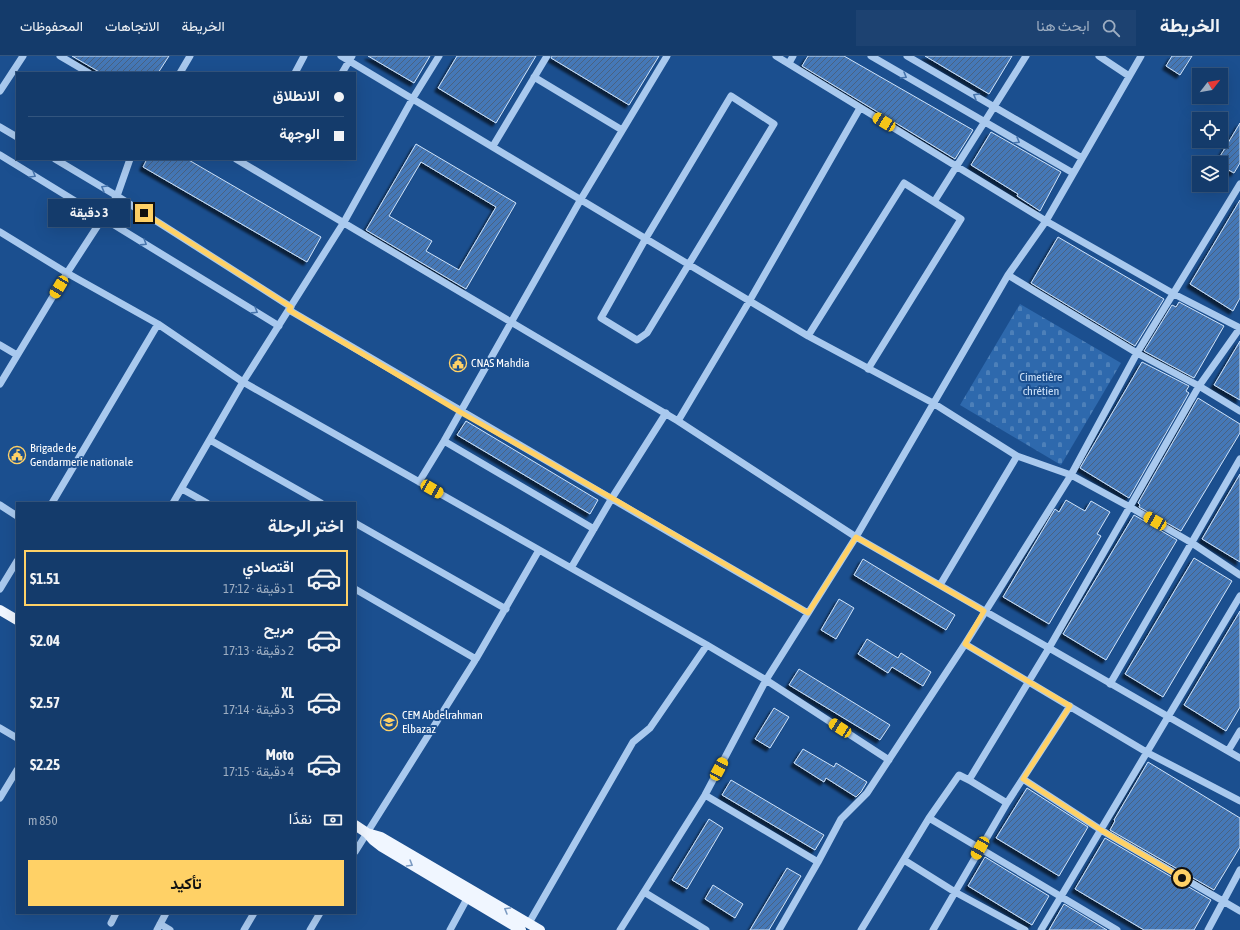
<!DOCTYPE html>
<html lang="ar">
<meta charset="utf-8">
<style>
body{margin:0;font-family:"Asap Condensed",Vazirmatn,sans-serif;background:#1d4271;color:#f1f3f6;direction:rtl;height:100vh;display:flex;flex-direction:column;font-size:15px;white-space:nowrap}
*{box-sizing:border-box;margin:0}
p{font-size:13px;color:#9dadc1}
.icon{flex:none;width:22px;height:22px;fill:none;stroke:currentColor;stroke-width:2;stroke-linecap:round;stroke-linejoin:round}
.map{position:relative;flex:1;overflow:hidden;direction:ltr}
.panel{position:absolute;left:16px;top:446px;width:340px;height:412px;display:flex;flex-direction:column;background:#143b6b;border-radius:0px;box-shadow:0 4px 16px #0002,0 0 0 1px #33557e;direction:rtl}
.panel>*{flex:none}
.hud{position:absolute;left:16px;top:16px;width:340px;height:88px;border-radius:0px;box-shadow:0 4px 16px #0002,0 0 0 1px #33557e;direction:rtl;display:grid;align-content:center;height:88px;padding:0 12px;background:#143b6b}
.needle{width:26px;rotate:59deg}
.buttons{position:absolute;left:1192px;top:12px;display:grid;gap:8px}
.buttons a{display:grid;place-items:center;width:36px;height:36px;border-radius:0px;background:#143b6b;box-shadow:0 4px 16px #0002,0 0 0 1px #33557e;font-size:20px}
.end{position:absolute;width:18px;height:18px;margin:-9px;border:5px solid #ffd166;background:#111;box-shadow:0 0 0 2px #111}
.from{border-radius:50%}
.bubble{position:absolute;height:28px;border-radius:0px;background:#143b6b;box-shadow:0 4px 16px #0002,0 0 0 1px #33557e;font-size:13px;font-weight:700;line-height:28px;text-align:center;direction:rtl}
.car{position:absolute;width:12px;height:24px;margin:-12px -6px;border-radius:5px;box-shadow:0 0 3px 1px #0007;background:linear-gradient(#f5c518 24%,#345 0 40%,#f5c518 0 76%,#345 0 86%,#f5c518 0)}
.hud b{display:flex;align-items:center;gap:14px;height:38px;font-size:15px}
.hud b+b{border-top:1px solid #33557e}
.hud i{width:10px;height:10px;background:#f1f3f6}
ul{padding:0;list-style:none}
li{display:flex;align-items:center;gap:12px;height:56px;margin:0 8px 6px;padding:0 4px;border:2px solid transparent;border-radius:0px}
li div{flex:1}
li b{display:block;font-size:15px}
li em{font-style:normal;font-weight:700}
li.selected{border-color:#ffd166}
li>.icon{width:36px;height:36px;stroke-width:1.5}
h2{padding:0 12px;font-size:18px;line-height:48px}
.pay{display:flex;align-items:center;gap:10px;height:44px;padding:0 12px;font-size:15px}
.pay p{margin-inline-start:auto}
.button{display:flex;gap:8px;margin-top:auto;padding:8px 12px}
.button a{flex:1;height:46px;border-radius:0px;background:#ffd166;color:#111;font-size:16px;font-weight:700;line-height:46px;text-align:center}
header{display:flex;align-items:center;gap:24px;box-sizing:border-box;height:56px;padding:0 20px;background:#143b6b;border-bottom:1px solid #33557e}
header strong{font-size:19px}
nav{display:flex;gap:22px;margin-inline-start:auto;font-size:14px}
.search{width:280px;height:36px;background:#1d4271;display:flex;align-items:center;gap:10px;box-sizing:border-box;padding:0 14px;border-radius:0px;color:#9dadc1;font-size:15px}
.map>svg:first-child{display:block}
.cemetery{fill:url(#cemetery-stones)}
.building{fill:url(#building-hatch);stroke:#cfe3fa;fill-rule:evenodd;filter:url(#shadow)}
.lines{fill:none;stroke-linecap:round;stroke-linejoin:round}
.minor{stroke:#a9c9ee;stroke-width:7}
.major{stroke:#f0f6ff;stroke-width:10}
.oneway{stroke:#4674ac}
.oneway2{stroke:#7b9ac1}
.route{stroke:#ffd166;stroke-width:5}
.labels{text-anchor:middle;dominant-baseline:central;stroke-width:4;stroke-linejoin:round;paint-order:stroke}
.poi-label{font-size:12px;fill:#fff;stroke:#1b4f8f;text-anchor:start}
.park-label{font-size:12px;fill:#cfe3fa;stroke:#1b4f8f}
</style>
<header>
<strong>الخريطة</strong>
<div class="search"><svg class="icon" aria-label="search" viewBox="0 0 24 24"><circle cx="10" cy="10" r="6"/><path d="M15 15l6 6"/></svg>ابحث هنا</div>
<nav><a>الخريطة</a><a>الاتجاهات</a><a>المحفوظات</a></nav>
</header>
<div class="map">
<svg width="1240" height="874" viewBox="0 0 1240 874">
<defs>
<pattern id="cemetery-stones" width="16" height="16" patternUnits="userSpaceOnUse"><rect width="16" height="16" fill="#2e69ad"/><path d="M2 7V4a2 2 0 0 1 4 0v3zM10 15v-3a2 2 0 0 1 4 0v3z" fill="#4d80b9"/></pattern>
<pattern id="building-hatch" width="6" height="6" patternUnits="userSpaceOnUse"><rect width="6" height="6" fill="#4478b7"/><path d="M-1 1l2-2M0 6l6-6M5 7l2-2" fill="none" stroke="#486282"/></pattern>
<filter id="shadow"><feDropShadow dx="-3.5" dy="3.5" stdDeviation="1" flood-color="#0009"/></filter>
</defs>
<rect width="100%" height="100%" fill="#1b4f8f"/>
<path class="cemetery" d="M1020,248L1121,307L1061,409L960,349Z"/>
<path class="building" d="M72,0H169L158,17H101Z
M368,0H430L414,27Z
M457,0H536L496,67L438,32Z
M552,0H659L629,49L551,2Z
M808,0H844L973,74L955,103L802,10Z
M925,0H1012L989,38Z
M1172,0H1192L1180,19L1166,10Z
M1240,67V107L1234,117L1221,110V107H1216Z
M991,76L1061,116L1040,155L1017,140L1018,138L971,109Z
M416,88L516,147L466,233L366,174ZM421,106L496,151L459,214L426,195L432,185L389,160Z
M147,103H187L321,181L307,206L143,111Z
M1240,144V242L1233,255L1190,228Z
M1058,181L1164,243L1135,290L1031,227Z
M1179,246L1224,270L1194,322L1144,295L1172,249L1176,251Z
M1240,285V344L1214,329Z
M1142,306L1189,330L1186,335L1189,337L1129,442L1080,412Z
M1198,342L1240,368V377L1181,475L1139,451L1140,449L1138,447Z
M466,365L598,444L590,458L457,379Z
M1240,418V506L1202,483Z
M1066,444L1085,455L1091,445L1110,456L1097,478L1101,480L1049,568L1003,541L1055,453L1059,456Z
M1134,459L1177,484L1106,604L1063,578Z
M1194,502L1232,525L1163,641L1125,618Z
M863,503L955,559L946,574L854,519Z
M839,543L854,552L836,583L821,574Z
M1240,555V651L1226,675L1184,649Z
M867,583L898,602L901,597L931,616L923,630L892,611L888,617L858,598Z
M799,613L890,669L880,684L789,629Z
M774,652L789,661L770,692L755,683Z
M803,693L834,711L836,707L867,726L861,736L856,741L826,722L824,726L794,707Z
M1148,706L1240,762V791L1214,834L1110,774L1115,765L1114,764Z
M731,724L824,779L815,794L722,739Z
M1027,732L1088,771L1059,820L996,782Z
M709,763L723,772L687,833L672,824Z
M1105,782L1211,844L1194,874H1144L1075,833Z
M985,801L1049,840L1032,869L968,830Z
M787,812L801,820L769,874H750Z
M713,829L743,848L735,862L705,843Z
M1064,848L1107,874H1049Z"/>
<g class="lines">
<path class="minor" d="M60,0L89,17
M341,0L808,280L933,347L1017,400L1071,419L1130,451L1192,487L1240,519
M776,0L1046,165L1174,238L1240,272
M871,0L1073,117
M907,0L1082,102
M1099,0L1129,20
M789,7L793,0
M180,17L190,0
M295,17L304,0
M342,17L352,0
M534,21L622,74
M0,35L23,0
M731,40L774,68L647,277L637,284L601,262L646,182Z
M0,71L17,81
M493,90L547,0
M0,99L279,270
M55,103L117,140L291,251
M236,103L678,365L856,481L1240,702
M934,146L1026,0
M0,176L67,217L158,268L243,326L707,589L766,624L889,704
M1008,219L1137,297L1199,330L1240,355
M289,254C461,356 635,456 808,557
M808,280L904,127L961,163L868,313
M0,289L17,299
M0,328L67,217L117,140L130,103
M678,365L750,244L860,52
M210,384L321,447
M444,385L594,473
M419,426L444,385L581,143L667,0
M182,433L207,447
M52,447L158,268
M173,447L243,326L344,166L413,42L439,0
M0,449L17,460
M355,467L506,553
M571,512L612,442L666,357
M940,529L1017,400
M0,533L17,505
M355,533L476,603
M965,588L1148,697L1240,745
M1110,628L1240,403
M0,672L17,682
M1228,695L1240,675
M1023,723L1101,774L1240,855
M705,739L818,806
M0,742L17,714
M1007,747L969,724L1049,592L1199,330L1240,272
M929,762L1117,874
M355,796L476,603L539,494
M904,804L955,836L1025,874
M644,836L706,874
M111,867L116,857
M529,867L633,686L650,672L707,589
M160,868L170,874
M157,874L166,857
M244,874L254,857
M310,874L320,857
M450,874L469,839
M620,874L705,739L766,624L856,481L1008,219L1046,165L1141,0
M779,874L818,806L841,763L867,737L965,588L1071,419L1137,297L1240,128
M861,874L929,762L959,719L969,724
M933,874L1007,747L1070,650
M1041,874L1240,540
M1208,874L1240,814"/>
<path class="major" d="M0,554L17,564
M355,769L367,777L381,781L540,874
M367,777L373,784L382,791L521,874"/>
</g>
<defs><path id="oneway-chevron" d="M-2-3.5L2.5 0L-2 3.5" fill="none" stroke-width="1.6" stroke-linecap="round" stroke-linejoin="round"/></defs>
<g class="oneway">
<use href="#oneway-chevron" transform="translate(904 20) rotate(30)"/>
<use href="#oneway-chevron" transform="translate(976 40) rotate(-150)"/>
<use href="#oneway-chevron" transform="translate(1017 85) rotate(30)"/>
<use href="#oneway-chevron" transform="translate(33 119) rotate(31)"/>
<use href="#oneway-chevron" transform="translate(104 132) rotate(-150)"/>
<use href="#oneway-chevron" transform="translate(144 187) rotate(32)"/>
<use href="#oneway-chevron" transform="translate(255 255) rotate(32)"/>
</g>
<g class="oneway2">
<use href="#oneway-chevron" transform="translate(410 808) rotate(31)"/>
<use href="#oneway-chevron" transform="translate(507 854) rotate(-150)"/>
</g>
<g class="lines">
<path class="route" d="M144,157L291,251L289,254L460,356L612,442L808,557L856,481L984,555L965,588L1070,650L1023,723L1101,774L1182,822"/>
</g>
<defs>
<g id="civic-ring" transform="scale(0.9)"><circle r="9.5" fill="#1b4f8f" stroke="#ffd166" stroke-width="1.5"/><path d="M-.6-6.5H3V-4.5H.6V-3L4-1V1h2V6H-6V1h2V-1L-.6-3ZM-1.2 2.5V6h2.4V2.5Z" fill="#ffd166"/></g>
<g id="school-ring" transform="scale(0.9)"><circle r="9.5" fill="#1b4f8f" stroke="#ffd166" stroke-width="1.5"/><path d="M0-5L7-2L0 1L-7-2ZM-4 1L0 2.5L4 1V4Q0 6-4 4Z" fill="#ffd166"/></g>
</defs>
<g fill-rule="evenodd">
<use href="#civic-ring" x="458" y="307"/>
<use href="#civic-ring" x="17" y="399"/>
<use href="#school-ring" x="389" y="666"/>
</g>
<g class="labels">
<g class="poi-label">
<text x="471" y="307">CNAS Mahdia</text>
<text x="30" y="392">Brigade de<tspan x="30" dy="14">Gendarmerie nationale</tspan></text>
<text x="402" y="659">CEM Abdelrahman<tspan x="402" dy="14">Elbazaz</tspan></text>
</g>
<g class="park-label">
<text x="1041" y="321">Cimetière<tspan x="1041" dy="14">chrétien</tspan></text>
</g>
</g>
</svg>
<div class="buttons">
<a><svg class="needle" viewBox="-14 -14 28 28"><path d="M0-13l5 13h-10z" fill="#e53935"/><path d="M0 13l5-13h-10z" fill="#9dadc1"/></svg></a>
<a><svg class="icon" aria-label="locate" viewBox="0 0 24 24"><circle cx="12" cy="12" r="6"/><path d="M12 2v4M12 18v4M2 12h4M18 12h4"/></svg></a>
<a><svg class="icon" aria-label="layers" viewBox="0 0 24 24"><path d="M12 4l9 5-9 5-9-5zM3 14l9 5 9-5"/></svg></a>
</div>
<i class="end from" style="left:1182px;top:822px"></i>
<i class="end" style="left:144px;top:157px"></i>
<div class="bubble" style="left:48px;top:143px;width:82px">3 دقيقة</div>
<i class="car" style="left:884px;top:66px;rotate:302deg"></i>
<i class="car" style="left:59px;top:231px;rotate:211deg"></i>
<i class="car" style="left:432px;top:433px;rotate:120deg"></i>
<i class="car" style="left:1155px;top:465px;rotate:300deg"></i>
<i class="car" style="left:840px;top:672px;rotate:303deg"></i>
<i class="car" style="left:719px;top:713px;rotate:28deg"></i>
<i class="car" style="left:980px;top:792px;rotate:210deg"></i>
<div class="hud">
<b><i class="from"></i>الانطلاق</b>
<b><i></i>الوجهة</b>
</div>
<section class="panel">
<h2>اختر الرحلة</h2>
<ul>
<li class="selected"><svg class="icon" aria-label="car" viewBox="0 0 24 24"><path d="M5 17H2v-5l4-1 3-4h7l3 4 3 1v5h-3M9 17h6M6 11h13"/><circle cx="7" cy="17" r="2"/><circle cx="17" cy="17" r="2"/></svg><div><b>اقتصادي</b><p>1 دقيقة · 17:12</p></div><em>$1.51</em></li>
<li><svg class="icon" aria-label="car" viewBox="0 0 24 24"><path d="M5 17H2v-5l4-1 3-4h7l3 4 3 1v5h-3M9 17h6M6 11h13"/><circle cx="7" cy="17" r="2"/><circle cx="17" cy="17" r="2"/></svg><div><b>مريح</b><p>2 دقيقة · 17:13</p></div><em>$2.04</em></li>
<li><svg class="icon" aria-label="car" viewBox="0 0 24 24"><path d="M5 17H2v-5l4-1 3-4h7l3 4 3 1v5h-3M9 17h6M6 11h13"/><circle cx="7" cy="17" r="2"/><circle cx="17" cy="17" r="2"/></svg><div><b>XL</b><p>3 دقيقة · 17:14</p></div><em>$2.57</em></li>
<li><svg class="icon" aria-label="car" viewBox="0 0 24 24"><path d="M5 17H2v-5l4-1 3-4h7l3 4 3 1v5h-3M9 17h6M6 11h13"/><circle cx="7" cy="17" r="2"/><circle cx="17" cy="17" r="2"/></svg><div><b>Moto</b><p>4 دقيقة · 17:15</p></div><em>$2.25</em></li>
</ul>
<div class="pay"><svg class="icon" aria-label="cash" viewBox="0 0 24 24"><path d="M3 7h18v10H3z"/><circle cx="12" cy="12" r="2"/></svg>نقدًا<p>850 m</p></div>
<div class="button"><a>تأكيد</a></div>
</section>
</div>
